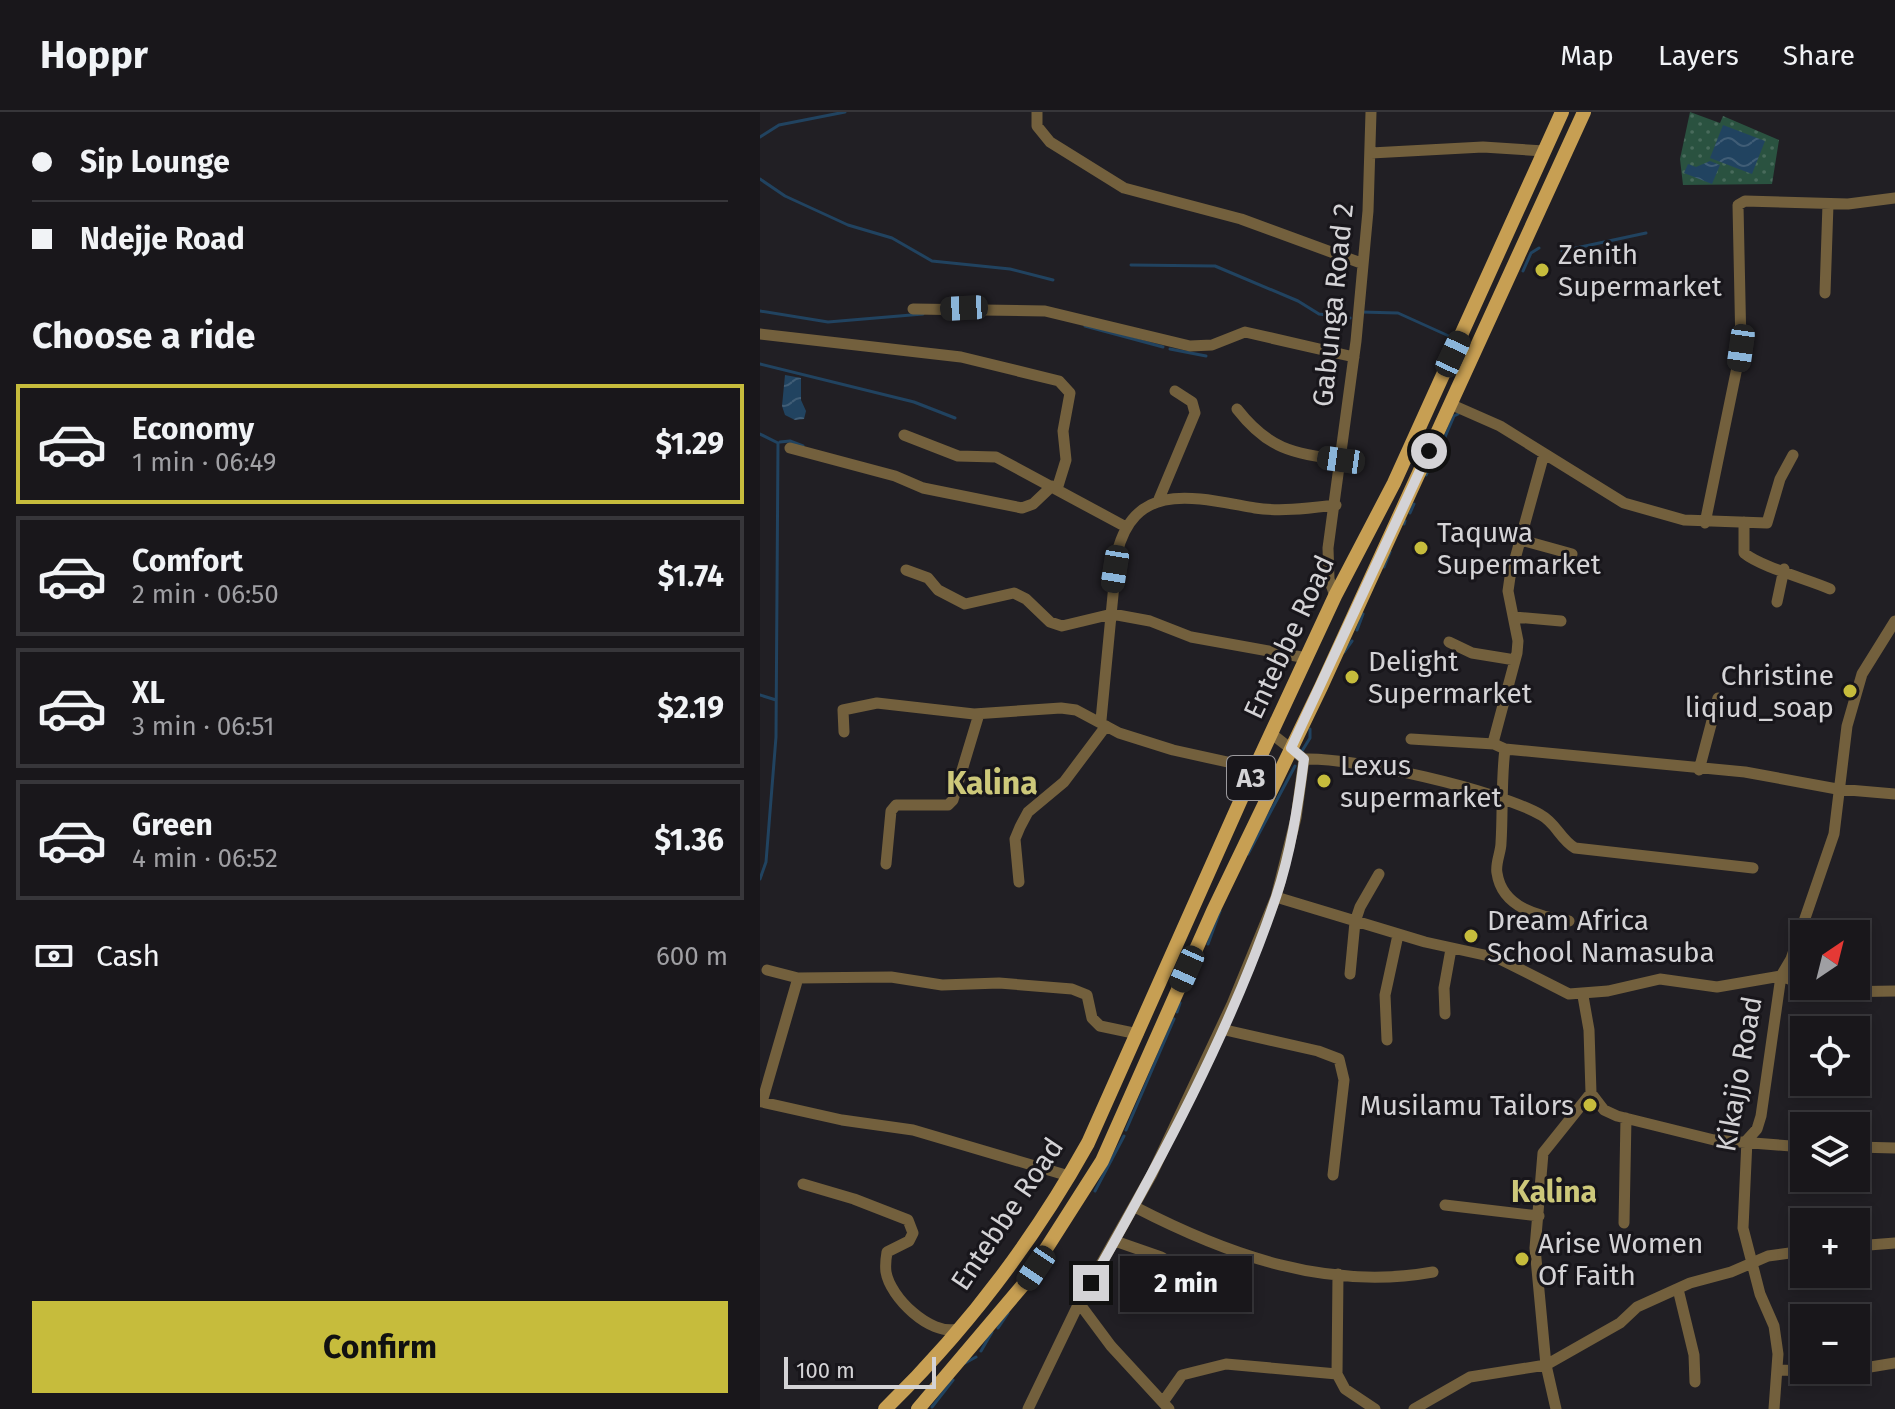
<!DOCTYPE html>
<meta charset="utf-8">
<style>
body{margin:0;font-family:"Fira Sans",sans-serif;background:#262428;color:#f1f3f6;height:100vh;display:flex;flex-direction:column;font-size:30px;white-space:nowrap}
*{box-sizing:border-box;margin:0}
p{font-size:26px;color:#9f9fa3}
.icon{flex:none;width:44px;height:44px;fill:none;stroke:currentColor;stroke-width:2;stroke-linecap:round;stroke-linejoin:round}
.map{position:relative;flex:1;overflow:hidden}
.sheet{display:flex;flex-direction:column;background:#19171b;width:760px}
.sheet>*{flex:none}
.guide{display:grid;align-content:center;height:176px;padding:0 32px;background:#19171b}
.needle{width:52px;rotate:35deg}
.buttons{position:absolute;left:1030px;top:808px;display:grid;gap:16px}
.buttons a{display:grid;place-items:center;width:80px;height:80px;border-radius:0px;background:#19171b;box-shadow:0 4px 12px #0003,0 0 0 2px #37363a;font-size:40px}
.scale{position:absolute;left:24px;bottom:20px;width:152px;box-sizing:border-box;padding-left:8px;border:4px solid #d4d3d6;border-top:0;font-size:22px;line-height:28px;white-space:nowrap;color:#d4d3d6;-webkit-text-stroke:6px #18161b;paint-order:stroke}
.end{position:absolute;width:36px;height:36px;margin:-18px;border:10px solid #d4d3d6;background:#111;box-shadow:0 0 0 4px #111}
.from{border-radius:50%}
.bubble{position:absolute;height:56px;border-radius:0px;background:#19171b;box-shadow:0 4px 12px #0003,0 0 0 2px #37363a;font-size:26px;font-weight:700;line-height:56px;text-align:center}
.car{position:absolute;width:24px;height:48px;margin:-24px -12px;border-radius:10px;box-shadow:0 0 6px 2px #0007;background:linear-gradient(#222 24%,#8ab4d8 0 40%,#222 0 76%,#8ab4d8 0 86%,#222 0)}
.guide b{display:flex;align-items:center;gap:28px;height:76px;font-size:30px}
.guide b+b{border-top:2px solid #37363a}
.guide i{width:20px;height:20px;background:#f1f3f6}
ul{padding:0;list-style:none}
li{display:flex;align-items:center;gap:24px;height:120px;margin:0 16px 12px;padding:0 16px;border:4px solid #37363a;border-radius:0px}
li div{flex:1}
li b{display:block;font-size:30px}
li em{font-style:normal;font-weight:700}
li.on{border-color:#c6bc3c}
li>.icon{width:72px;height:72px;stroke-width:1.5}
h2{padding:0 32px;font-size:36px;line-height:96px}
.pay{display:flex;align-items:center;gap:20px;height:88px;padding:0 32px;font-size:30px}
.pay p{margin-inline-start:auto}
.button{display:flex;gap:16px;margin-top:auto;padding:16px 32px}
.button a{flex:1;height:92px;border-radius:0px;background:#c6bc3c;color:#111;font-size:32px;font-weight:700;line-height:92px;text-align:center}
header{display:flex;align-items:center;gap:48px;box-sizing:border-box;height:112px;padding:0 40px;background:#19171b;border-bottom:2px solid #37363a}
header strong{font-size:38px}
nav{display:flex;gap:44px;margin-inline-start:auto;font-size:28px}
main{display:flex;flex:1;min-height:0}
.map>svg:first-child{display:block}
.park{fill:url(#park-dots)}
.water{fill:url(#water-waves)}
.lines{fill:none;stroke-linecap:round;stroke-linejoin:round}
.stream{stroke:#214360;stroke-width:3}
.minor{stroke:#73603d;stroke-width:11}
.major{stroke:#c79f53;stroke-width:14}
.route{stroke:#d4d3d6;stroke-width:10}
.poi-dot{fill:#c6bc3c;stroke:#18161b;stroke-width:3}
.labels{text-anchor:middle;dominant-baseline:central;stroke-width:6;stroke-linejoin:round;paint-order:stroke}
.shield{fill:#18161b;stroke:#9c9a9e;stroke-width:2}
.shield-label{font-size:26px;font-weight:bold;fill:#d4d3d6}
.poi-label{font-size:28px;fill:#d4d3d6;stroke:#18161b;text-anchor:start}
.street-label{font-size:28px;fill:#d4d3d6;stroke:#18161b}
.neighbourhood-label{font-size:30px;font-weight:bold;fill:#cdc87a;stroke:#18161b}
.quarter-label{font-size:32px;font-weight:bold;fill:#cdc87a;stroke:#18161b}
</style>
<header>
<strong>Hoppr</strong>
<nav><a>Map</a><a>Layers</a><a>Share</a></nav>
</header>
<main>
<section class="sheet">
<div class="guide">
<b><i class="from"></i>Sip Lounge</b>
<b><i></i>Ndejje Road</b>
</div>
<h2>Choose a ride</h2>
<ul>
<li class="on"><svg class="icon" aria-label="car" viewBox="0 0 24 24"><path d="M5 17H2v-5l4-1 3-4h7l3 4 3 1v5h-3M9 17h6M6 11h13"/><circle cx="7" cy="17" r="2"/><circle cx="17" cy="17" r="2"/></svg><div><b>Economy</b><p>1 min · 06:49</p></div><em>$1.29</em></li>
<li><svg class="icon" aria-label="car" viewBox="0 0 24 24"><path d="M5 17H2v-5l4-1 3-4h7l3 4 3 1v5h-3M9 17h6M6 11h13"/><circle cx="7" cy="17" r="2"/><circle cx="17" cy="17" r="2"/></svg><div><b>Comfort</b><p>2 min · 06:50</p></div><em>$1.74</em></li>
<li><svg class="icon" aria-label="car" viewBox="0 0 24 24"><path d="M5 17H2v-5l4-1 3-4h7l3 4 3 1v5h-3M9 17h6M6 11h13"/><circle cx="7" cy="17" r="2"/><circle cx="17" cy="17" r="2"/></svg><div><b>XL</b><p>3 min · 06:51</p></div><em>$2.19</em></li>
<li><svg class="icon" aria-label="car" viewBox="0 0 24 24"><path d="M5 17H2v-5l4-1 3-4h7l3 4 3 1v5h-3M9 17h6M6 11h13"/><circle cx="7" cy="17" r="2"/><circle cx="17" cy="17" r="2"/></svg><div><b>Green</b><p>4 min · 06:52</p></div><em>$1.36</em></li>
</ul>
<div class="pay"><svg class="icon" aria-label="cash" viewBox="0 0 24 24"><path d="M3 7h18v10H3z"/><circle cx="12" cy="12" r="2"/></svg>Cash<p>600 m</p></div>
<div class="button"><a>Confirm</a></div>
</section>
<div class="map">
<svg width="1135" height="1297" viewBox="0 0 1135 1297">
<defs>
<pattern id="park-dots" width="8" height="8" patternUnits="userSpaceOnUse" patternTransform="scale(2)"><rect width="8" height="8" fill="#2a5240"/><path d="M2 2h.1M6 6h.1" fill="none" stroke="#486a5b" stroke-width="1.8" stroke-linecap="round"/></pattern>
<pattern id="water-waves" width="16" height="10" patternUnits="userSpaceOnUse" patternTransform="scale(2)"><rect width="16" height="10" fill="#214360"/><path d="M0 5q4-4 8 0t8 0" fill="none" stroke="#405d76"/></pattern>
</defs>
<rect width="100%" height="100%" fill="#211f24"/>
<path class="park" d="M930,0L960,11L963,4L1019,28L1012,72L923,73L920,47Z"/>
<path class="water" d="M963,13L1005,29L992,62L950,46Z
M950,49L960,53L952,72L924,61L928,52L936,55Z
M25,263L41,266V288L46,299L44,307L35,308L25,303L22,294Z"/>
<g class="lines">
<path class="stream" d="M0,25L19,13L85,0
M0,67L25,84L88,113L132,126L172,149L250,157L293,168
M802,139L886,121
M371,153L455,154L538,189L559,202L590,206
M763,159L771,141L779,136
M0,199L68,210L163,202
M601,200L638,201L691,225
M325,214L403,235
M410,237L446,244
M0,252L154,290L195,306
M0,322L18,331L16,625L6,750L0,767
M20,330L30,329L43,334
M679,339L694,304L698,302
M666,363L673,348
M650,401L654,392
M644,412L645,409
M624,455L630,440
M597,518L603,502
M584,540L592,529
M0,583L16,588
M542,639L550,626V617
M488,742L535,654
M448,832L460,799
M417,900L420,891
M366,1018L414,907
M335,1079L364,1024
M238,1216L248,1201
M221,1239L232,1220
M205,1251L216,1245
M172,1295L193,1268"/>
<path class="minor" d="M277,0V14L290,30L364,76L481,107L601,151
M611,41L723,35L784,39
M1065,181L1068,92
M153,197L285,199L430,234L452,233L485,220L594,245
M0,222L201,245L299,269L310,281L303,319L306,348L297,377
M690,292L740,314L864,391L924,408L1007,411L1020,367L1033,343
M477,297C509,338 533,341 581,348
M144,323L198,344L236,345L366,415
M30,336L135,364L163,376L262,396L273,392L292,374
M784,342L750,465L748,479L758,529L757,541L734,627V632L745,637C741,669 743,699 741,731C741,740 735,752 737,761C742,796 780,805 809,809
M399,387L435,301L432,290L415,279
M984,410V441C1001,455 1047,467 1070,477
M945,411L981,236L978,93L985,89L1088,92L1135,86
M761,428L812,442
M146,458L168,466L178,478L205,492L254,481L266,487L290,510L302,514L352,502L390,509L431,525L547,546
M575,484L569,467L568,436L596,229L608,99L611,0
M1017,490L1024,457
M754,505L801,509
M689,530L712,541L755,548
M341,608L357,441C375,367 437,386 495,396C521,400 550,396 576,393
M84,620L83,598L117,591L214,602L301,596L316,598L359,621L413,638L495,656
M512,622L544,647C593,645 738,678 781,703C796,711 800,727 815,736L993,756
M651,627L734,632
M745,637L985,660L1077,677L1135,682
M939,658L958,586
M126,752L131,699L136,693H188L193,688L219,602
M259,770L255,727L260,715L268,700L304,670L346,614
M516,785L665,830L738,846L809,882L848,879L900,867L957,875L1021,864L1044,873
M7,858L38,866L131,865L182,873L239,871L312,877L327,883L332,906L340,914L378,922
M590,862L595,810L600,795L619,762
M38,866L2,990L82,1008L153,1018L309,1064
M1048,874L1074,880L1135,879
M823,884L829,918L831,981L844,998L857,1004L954,1028L1044,1035
M685,902L684,876L691,837
M461,917L558,939L579,947L584,968L573,1063
M627,928L625,883L638,823
M1096,1035L1135,1036
M43,1072L94,1087L148,1108L153,1121L149,1129L127,1140C126,1146 125,1153 126,1160C130,1185 170,1224 197,1217
M685,1093L779,1104
M375,1095C468,1143 567,1179 673,1160
M864,1111L866,1006
M355,1129L401,1145L444,1171
M1096,1134L1135,1131
M578,1162L577,1262L585,1277L615,1297
M918,1177L934,1243L935,1270
M319,1191L351,1234L409,1297
M1017,1258L1080,1260L1135,1251
M403,1290L422,1263L466,1252L577,1262
M268,1297L319,1191L392,1062L472,892L516,785L536,706L544,647
M654,1297L710,1265L786,1253L860,1211L877,1195L930,1171L971,1160L1008,1144L1044,1139
M796,1297L786,1253L775,1136L783,1041L831,981
M1014,1297L1018,1242L1014,1214L1000,1182L983,1116L987,1028L997,1017L1001,1004L1021,864L1031,847L1074,722L1087,614L1102,562L1135,509"/>
<path class="major" d="M125,1297C205,1219 274,1128 328,1031L495,656L575,484L634,371L802,0
M158,1297L263,1173L342,1049L453,799L561,575L824,0"/>
</g>
<g class="lines">
<path class="route" d="M331,1171C400,1050 471,918 516,785C531,740 538,694 544,647L531,636L669,339"/>
</g>
<g class="poi-dot">
<circle cx="782" cy="158" r="8"/>
<circle cx="661" cy="436" r="8"/>
<circle cx="592" cy="565" r="8"/>
<circle cx="1090" cy="579" r="8"/>
<circle cx="564" cy="669" r="8"/>
<circle cx="711" cy="824" r="8"/>
<circle cx="830" cy="993" r="8"/>
<circle cx="762" cy="1147" r="8"/>
</g>
<g class="labels">
<rect class="shield" x="467" y="644" width="48" height="44" rx="6"/>
<g class="shield-label">
<text x="491" y="666">A3</text>
</g>
<g class="poi-label">
<text x="798" y="142">Zenith<tspan x="798" dy="32">Supermarket</tspan></text>
<text x="677" y="420">Taquwa<tspan x="677" dy="32">Supermarket</tspan></text>
<text x="608" y="549">Delight<tspan x="608" dy="32">Supermarket</tspan></text>
<text x="1074" y="563" text-anchor="end">Christine<tspan x="1074" dy="32">liqiud_soap</tspan></text>
<text x="580" y="653">Lexus<tspan x="580" dy="32">supermarket</tspan></text>
<text x="727" y="808">Dream Africa<tspan x="727" dy="32">School Namasuba</tspan></text>
<text x="814" y="993" text-anchor="end">Musilamu Tailors</text>
<text x="778" y="1131">Arise Women<tspan x="778" dy="32">Of Faith</tspan></text>
</g>
<g class="street-label">
<text transform="translate(573 193) rotate(-84)">Gabunga Road 2</text>
<text transform="translate(529 525) rotate(-65)">Entebbe Road</text>
<text transform="translate(979 962) rotate(-80)">Kikajjo Road</text>
<text transform="translate(247 1102) rotate(-56)">Entebbe Road</text>
</g>
<g class="neighbourhood-label">
<text x="794" y="1080">Kalina</text>
</g>
<g class="quarter-label">
<text x="232" y="671">Kalina</text>
</g>
</g>
</svg>
<div class="buttons">
<a><svg class="needle" viewBox="-14 -14 28 28"><path d="M0-13l5 13h-10z" fill="#e53935"/><path d="M0 13l5-13h-10z" fill="#9f9fa3"/></svg></a>
<a><svg class="icon" aria-label="locate" viewBox="0 0 24 24"><circle cx="12" cy="12" r="6"/><path d="M12 2v4M12 18v4M2 12h4M18 12h4"/></svg></a>
<a><svg class="icon" aria-label="layers" viewBox="0 0 24 24"><path d="M12 4l9 5-9 5-9-5zM3 14l9 5 9-5"/></svg></a>
<a>+</a>
<a>−</a>
</div>
<div class="scale">100 m</div>
<i class="end from" style="left:669px;top:339px"></i>
<i class="end" style="left:331px;top:1171px"></i>
<div class="bubble" style="left:360px;top:1144px;width:132px">2 min</div>
<i class="car" style="left:204px;top:196px;rotate:267deg"></i>
<i class="car" style="left:981px;top:236px;rotate:188deg"></i>
<i class="car" style="left:693px;top:242px;rotate:25deg"></i>
<i class="car" style="left:581px;top:348px;rotate:278deg"></i>
<i class="car" style="left:355px;top:457px;rotate:189deg"></i>
<i class="car" style="left:427px;top:857px;rotate:204deg"></i>
<i class="car" style="left:276px;top:1156px;rotate:214deg"></i>
</div>
</main>
